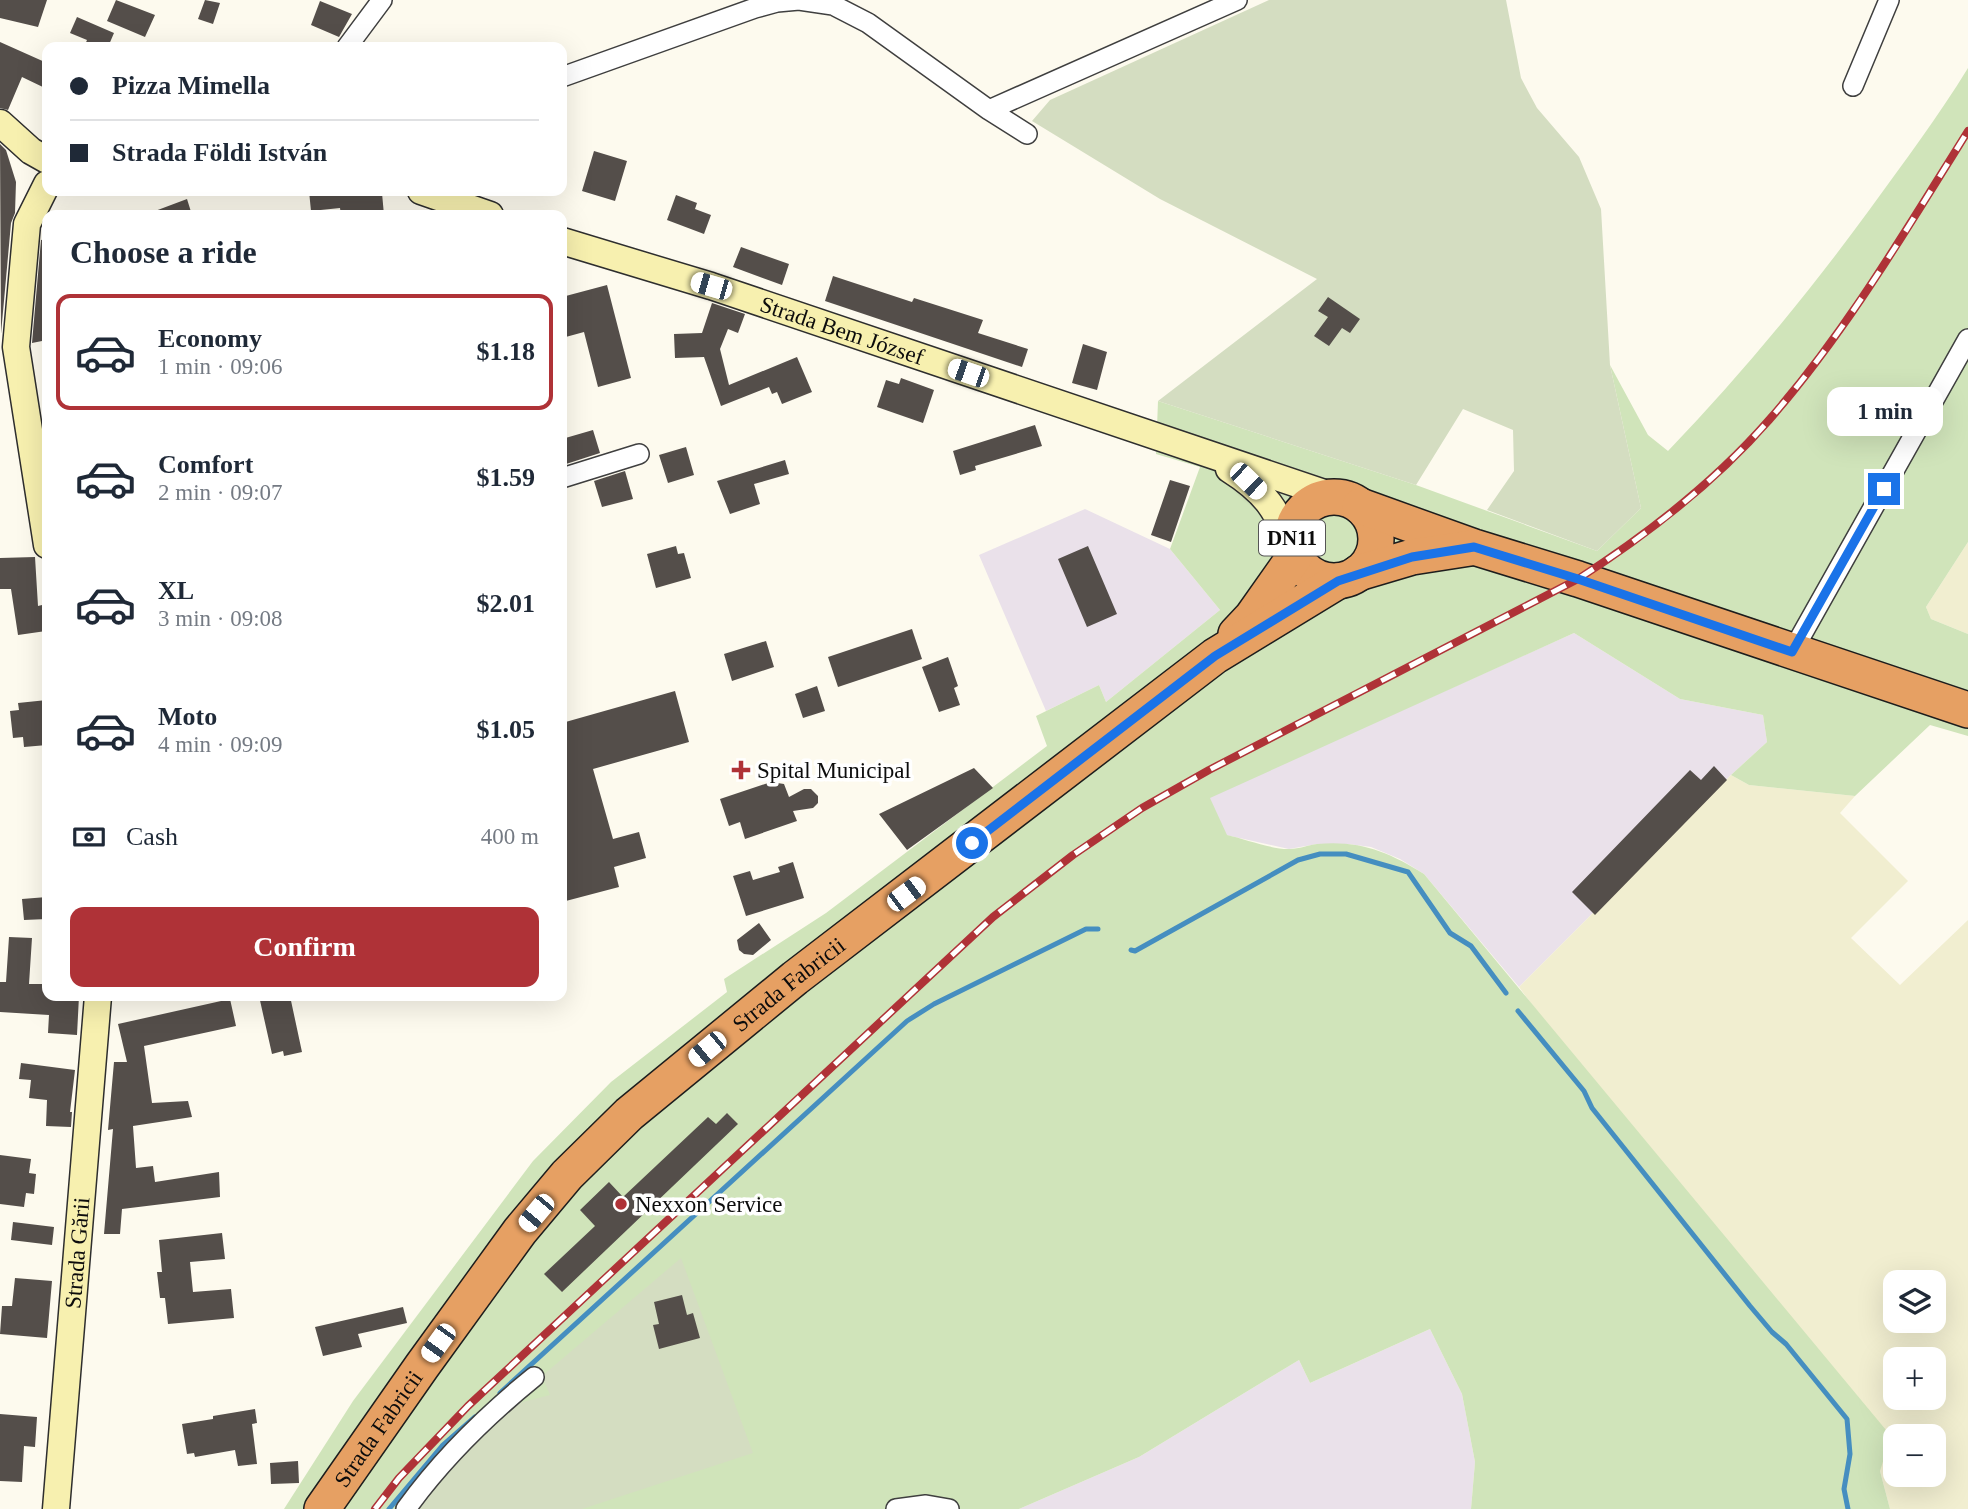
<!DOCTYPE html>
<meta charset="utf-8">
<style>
body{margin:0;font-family:"Times New Roman",serif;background:#f6f6f7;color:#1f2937;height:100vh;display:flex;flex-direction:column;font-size:26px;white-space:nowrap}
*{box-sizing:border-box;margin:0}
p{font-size:23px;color:#747a83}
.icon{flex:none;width:38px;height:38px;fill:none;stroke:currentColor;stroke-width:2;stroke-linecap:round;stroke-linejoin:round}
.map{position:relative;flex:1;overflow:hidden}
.details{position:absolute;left:42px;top:210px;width:525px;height:791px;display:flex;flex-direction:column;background:#fff;border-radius:14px;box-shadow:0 7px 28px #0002}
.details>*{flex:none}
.banner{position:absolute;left:42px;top:42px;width:525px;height:154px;border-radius:14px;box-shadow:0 7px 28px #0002;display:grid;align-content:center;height:154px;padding:0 28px;background:#fff}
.buttons{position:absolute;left:1883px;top:1270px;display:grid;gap:14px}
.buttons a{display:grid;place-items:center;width:63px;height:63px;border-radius:14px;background:#fff;box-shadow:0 7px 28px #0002;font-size:35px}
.end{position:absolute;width:32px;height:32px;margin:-16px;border:9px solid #1a73e8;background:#fff;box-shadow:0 0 0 4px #fff}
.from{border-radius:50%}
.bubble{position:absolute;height:49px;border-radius:14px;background:#fff;box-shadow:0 7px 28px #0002;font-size:23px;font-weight:800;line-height:49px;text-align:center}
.car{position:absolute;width:21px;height:42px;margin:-21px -10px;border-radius:9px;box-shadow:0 0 5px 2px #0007;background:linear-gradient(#fff 24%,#345 0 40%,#fff 0 76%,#345 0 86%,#fff 0)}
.banner b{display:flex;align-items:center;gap:24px;height:66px;font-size:26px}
.banner b+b{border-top:2px solid #e0e1e3}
.banner i{width:18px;height:18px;background:#1f2937}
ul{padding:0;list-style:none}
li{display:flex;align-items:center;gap:21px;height:116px;margin:0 14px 10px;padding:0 14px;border:4px solid transparent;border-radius:14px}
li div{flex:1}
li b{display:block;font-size:26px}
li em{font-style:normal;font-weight:800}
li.selected{border-color:#af3237}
li>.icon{width:63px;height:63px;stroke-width:1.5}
h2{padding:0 28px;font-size:32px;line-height:84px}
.pay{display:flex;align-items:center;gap:18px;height:77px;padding:0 28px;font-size:26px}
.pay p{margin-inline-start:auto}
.primary-button{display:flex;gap:14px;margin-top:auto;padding:14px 28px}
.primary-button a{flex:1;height:80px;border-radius:14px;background:#af3237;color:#fff;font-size:28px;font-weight:800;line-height:80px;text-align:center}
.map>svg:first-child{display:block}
.industrial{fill:#eae1ea}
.farmland{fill:#f1eed0;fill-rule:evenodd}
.green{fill:#d0e4ba}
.cemetery{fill:#d4ddc1}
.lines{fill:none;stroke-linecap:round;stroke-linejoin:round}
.stream{stroke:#458ec0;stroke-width:5}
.building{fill:#544e4a}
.street-casing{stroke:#3f3f3f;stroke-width:22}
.secondary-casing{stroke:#2e2e2e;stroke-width:29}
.highway-casing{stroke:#1d1d1d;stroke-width:38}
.street{stroke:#fff;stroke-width:19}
.secondary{stroke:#f7f0af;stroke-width:26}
.highway{stroke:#e6a063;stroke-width:35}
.rail-casing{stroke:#af3237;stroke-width:8}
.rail{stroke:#fff;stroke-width:5;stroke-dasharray:16;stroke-linecap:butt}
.route{stroke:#1a73e8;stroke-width:9}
.poi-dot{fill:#af3237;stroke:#fff;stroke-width:2.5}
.labels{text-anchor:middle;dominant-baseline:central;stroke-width:7;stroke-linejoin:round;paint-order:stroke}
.shield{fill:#fff;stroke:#555;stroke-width:2}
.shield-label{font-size:21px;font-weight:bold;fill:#0c0c0c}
.street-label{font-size:23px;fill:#0c0c0c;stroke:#fff}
.poi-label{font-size:23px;fill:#0c0c0c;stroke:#fff;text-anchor:start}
</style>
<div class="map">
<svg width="1968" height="1509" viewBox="0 0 1968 1509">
<rect width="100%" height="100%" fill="#fdfaee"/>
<path class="industrial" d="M1085,509L1170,549L1220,610L1106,702L1099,685L1046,711L979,555Z
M1574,633L1680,699L1763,715L1767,742L1731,775L1519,987L1424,874L1400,859L1371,847L1348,844H1317L1289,849L1226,835L1209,797Z
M1430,1329L1462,1394L1475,1462L1471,1509H1019L1139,1457L1299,1360L1310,1383Z"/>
<path class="farmland" d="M1968,542V634L1931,619L1926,607Z
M1731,775L1749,785L1855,796L1840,813L1908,881L1851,938L1900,985L1968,920V1509H1890L1880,1471L1519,987ZM1895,1283H1934V1321H1895ZM1895,1360H1934V1398H1895ZM1895,1437H1934V1475H1895Z"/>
<path class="green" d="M1968,68V542L1926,607L1931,619L1968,634V736L1930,725L1855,796L1749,785L1731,775L1767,742L1763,715L1680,699L1574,633L1210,798L1227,835C1245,839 1273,850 1290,849C1299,849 1308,845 1317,844C1360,840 1389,852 1424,874L1891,1436L1880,1471L1890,1509H1471L1475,1462L1462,1394L1430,1329L1310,1383L1299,1360L1139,1457L1019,1509H284L353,1401L533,1161L611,1082L727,992L724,979L826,913L1047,746L1036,716L1099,685L1106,702L1220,610L1170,549L1200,467L1156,454L1158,401L1416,485L1597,551L1641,508L1610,365L1648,435L1668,451C1741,375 1808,294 1870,209C1904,162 1938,117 1968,68Z"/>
<path class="cemetery" d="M1269,0H1506L1521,78L1537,108L1579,157L1601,209L1610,365L1641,508L1597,551L1487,510L1514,471L1513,430L1463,409L1416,485L1158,401L1317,279L1160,199L1032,121L1050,100Z
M681,1258L753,1453L582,1509H417L471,1443L519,1403L550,1395L542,1376Z"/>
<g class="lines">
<path class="stream" d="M1131,950L1135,951L1298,860L1320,854H1346L1408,872L1450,933L1471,946L1506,993
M1518,1011L1584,1091L1592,1108L1750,1306L1772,1332L1786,1344L1847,1419L1850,1454L1844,1489L1848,1509
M500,1393L907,1021L934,1004L1086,929H1098
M389,1509L442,1446L475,1417"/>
</g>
<path class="building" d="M0,0H47L38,27L0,18Z
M116,0L155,15L145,37L107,21Z
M205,0L220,3L213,24L198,19Z
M320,1L352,14L339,37L311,25Z
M77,17L114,33L108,47H84L87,40L70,33Z
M0,42L47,63V89L22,77L8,110L0,108Z
M0,144L6,150L16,182L15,213L11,223L1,334Z
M594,151L627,161L615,201L582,191Z
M309,191H360V196L382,193L384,215H341L340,208L311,211Z
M676,195L697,203L695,209L711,215L704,234L667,220Z
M187,199L192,215H147V214Z
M47,239V340L32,343L41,240Z
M741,247L789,264L782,285L733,267Z
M833,276L912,302L914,298L983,320L978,333L1028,349L1022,367L825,301Z
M607,285L631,378L598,387L584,332L562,338V297Z
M1328,297L1360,319L1350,333L1342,328L1329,346L1314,336L1328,317L1318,311Z
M712,303L745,314L738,333L728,329L720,349L729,385L797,357L812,392L782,404L777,392L772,394L769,387L721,406L704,357L675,358L674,334L702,333Z
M1083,344L1107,352L1097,390L1072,383Z
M901,378L934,390L923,423L877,407L886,380L899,384Z
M1035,425L1042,446L975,466L976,470L960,475L953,451Z
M593,430L600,453L566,464L562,450V439Z
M686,447L694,475L668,483L659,455Z
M785,460L789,474L754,484L760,504L730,514L717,481Z
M625,471L633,499L602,507L594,481Z
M1170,480L1190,486L1171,542L1151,535Z
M676,546L678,554L684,553L691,578L656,588L647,554Z
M1088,546L1117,614L1087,627L1058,559Z
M35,557L38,606L42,605L46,631L18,635L11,589H0V558Z
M912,629L922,659L838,687L828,657Z
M766,641L774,667L732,681L724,654Z
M948,657L958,686L954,688L960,705L939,712L922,667Z
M817,686L825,711L803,718L795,694Z
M675,691L689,742L593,769L613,839L639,832L646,858L614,867L619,887L562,902V723Z
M47,700V745L24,747L23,737L13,738L10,711L19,710L18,703Z
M1714,766L1727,780L1595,915L1572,892L1690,770L1701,780Z
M974,768L993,788L907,850L879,814Z
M771,782L784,784L789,797L804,789H811L818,796V803L813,808L793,811L797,821L745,839L740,822L729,826L720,799Z
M793,862L804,898L746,916L733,876L750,871L753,880L780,872L778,867Z
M47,897V919L24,920L22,899Z
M759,923L771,940L753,955L744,954L739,950L737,940Z
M9,937L32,938L29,984H47V996H79L77,1035L48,1033L49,1015L0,1012V982H6Z
M259,996H290L302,1052L284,1056L283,1051L272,1054Z
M230,999L236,1026L144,1046L152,1103L188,1101L192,1117L133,1126L136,1168L153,1166L155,1182L219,1172L220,1197L122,1209L120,1234H104L113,1129L108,1130L114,1062H127L118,1024Z
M21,1063L75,1070L70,1112H72L71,1127L46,1126L47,1100L29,1098L31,1080L19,1079Z
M727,1113L738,1124L562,1292L544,1274L595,1226L580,1210L609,1182L623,1197L708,1117L716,1124Z
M0,1155L31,1159L29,1173L36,1174L34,1194L26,1193L24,1207L0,1204Z
M13,1222L54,1227L52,1245L11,1240Z
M222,1233L225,1259L190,1262L193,1292L231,1289L234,1318L168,1324L165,1298H160L157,1272H162L159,1240Z
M15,1278L52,1281L47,1338L0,1334L2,1306H12Z
M682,1295L687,1315L693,1313L700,1338L659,1349L653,1325L659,1324L654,1302Z
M403,1307L407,1323L358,1334L362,1347L323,1356L315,1327Z
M255,1409L257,1423L252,1424L257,1464L238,1466L235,1450L195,1457L194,1453L187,1454L182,1424L213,1419V1416Z
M0,1414L37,1417L35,1447L24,1446L22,1482L0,1481Z
M298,1461L299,1483L271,1484L270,1463Z"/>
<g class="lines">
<g class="street-casing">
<path id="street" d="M347,47L382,0
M562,77L755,8L777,2L799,0L833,5L868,23L989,110L1237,0
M1853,86L1889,0
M989,110L1027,134
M562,478L639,454
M1792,652L1968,339
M406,1509C442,1459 486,1416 534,1377
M896,1509L926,1505L949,1509"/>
</g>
<g class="secondary-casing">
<g id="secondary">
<path d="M0,123L31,151L47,160"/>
<path d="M47,184L27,224L16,347L47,545"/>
<path d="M421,191L490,215"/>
<path id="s1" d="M562,241L711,286L1339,498"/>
<path d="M1229,469C1267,493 1277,510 1293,551"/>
<path id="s2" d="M56,1509L98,996"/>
</g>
</g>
<g class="highway-casing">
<g id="highway">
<circle cx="1334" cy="539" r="42"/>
<path d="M1360,506L1474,547L1578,579L1968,710"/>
<path d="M1358,573L1412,557L1470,548"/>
<path d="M1236,634L1252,617L1295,556"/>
<path id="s3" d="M322,1509L422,1366L520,1231L567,1175L629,1114L795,978L1215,656L1338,581"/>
</g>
</g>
<use href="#street" class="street"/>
<use href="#secondary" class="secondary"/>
<use href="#highway" class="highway"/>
<g class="rail-casing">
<path id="rail" d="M375,1509L399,1478L468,1406L993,917L1073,855L1142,808L1209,770L1578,579C1648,534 1714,483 1769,420C1846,332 1906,230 1968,131"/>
</g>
<use href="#rail" class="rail"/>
</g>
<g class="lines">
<path class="route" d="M972,843L1215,656L1338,581L1412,557L1474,547L1578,579L1792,652L1884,489"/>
</g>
<g class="poi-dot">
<path d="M737.5 759.5h7v7h7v7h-7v7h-7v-7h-7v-7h7z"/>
<circle cx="621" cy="1204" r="7"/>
</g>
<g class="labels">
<rect class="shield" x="1259" y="520.5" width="66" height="35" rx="5"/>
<g class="shield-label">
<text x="1292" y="538">DN11</text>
</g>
<g class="street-label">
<text stroke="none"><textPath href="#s1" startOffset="294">Strada Bem József</textPath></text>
<text stroke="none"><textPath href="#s3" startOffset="707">Strada Fabricii</textPath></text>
<text stroke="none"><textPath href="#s2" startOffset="257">Strada Gării</textPath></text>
<text stroke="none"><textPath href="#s3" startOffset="98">Strada Fabricii</textPath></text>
</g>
<g class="poi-label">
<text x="757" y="770">Spital Municipal</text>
<text x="635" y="1204">Nexxon Service</text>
</g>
</g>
</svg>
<div class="buttons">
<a><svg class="icon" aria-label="layers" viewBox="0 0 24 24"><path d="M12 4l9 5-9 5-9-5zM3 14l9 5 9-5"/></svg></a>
<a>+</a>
<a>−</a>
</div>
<i class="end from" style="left:972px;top:843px"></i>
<i class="end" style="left:1884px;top:489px"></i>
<div class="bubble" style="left:1827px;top:387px;width:116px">1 min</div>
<i class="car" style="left:711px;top:286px;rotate:286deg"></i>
<i class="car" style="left:968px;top:373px;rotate:289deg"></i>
<i class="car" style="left:1248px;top:481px;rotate:134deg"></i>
<i class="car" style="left:906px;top:894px;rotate:53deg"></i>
<i class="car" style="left:707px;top:1049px;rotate:230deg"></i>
<i class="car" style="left:536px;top:1213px;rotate:220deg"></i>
<i class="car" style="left:438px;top:1343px;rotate:216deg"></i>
<div class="banner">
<b><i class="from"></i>Pizza Mimella</b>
<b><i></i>Strada Földi István</b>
</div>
<section class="details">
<h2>Choose a ride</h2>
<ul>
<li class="selected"><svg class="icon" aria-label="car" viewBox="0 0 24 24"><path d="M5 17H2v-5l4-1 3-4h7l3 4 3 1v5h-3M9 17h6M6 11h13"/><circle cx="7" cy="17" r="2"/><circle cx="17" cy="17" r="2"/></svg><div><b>Economy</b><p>1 min · 09:06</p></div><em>$1.18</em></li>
<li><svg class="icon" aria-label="car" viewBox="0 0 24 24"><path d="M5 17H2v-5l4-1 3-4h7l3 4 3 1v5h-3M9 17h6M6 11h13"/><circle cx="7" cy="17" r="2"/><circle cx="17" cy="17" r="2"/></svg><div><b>Comfort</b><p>2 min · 09:07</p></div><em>$1.59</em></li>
<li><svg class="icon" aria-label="car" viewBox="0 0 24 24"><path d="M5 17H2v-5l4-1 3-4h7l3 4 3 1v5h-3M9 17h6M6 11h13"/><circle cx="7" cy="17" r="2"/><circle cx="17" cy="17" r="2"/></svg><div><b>XL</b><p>3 min · 09:08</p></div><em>$2.01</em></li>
<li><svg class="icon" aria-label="car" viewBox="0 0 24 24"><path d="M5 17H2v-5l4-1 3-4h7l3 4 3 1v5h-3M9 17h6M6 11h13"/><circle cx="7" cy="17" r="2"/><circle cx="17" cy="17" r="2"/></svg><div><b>Moto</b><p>4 min · 09:09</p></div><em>$1.05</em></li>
</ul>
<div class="pay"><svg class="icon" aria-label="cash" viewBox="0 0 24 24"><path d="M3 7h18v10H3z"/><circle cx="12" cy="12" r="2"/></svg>Cash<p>400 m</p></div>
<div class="primary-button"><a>Confirm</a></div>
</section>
</div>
